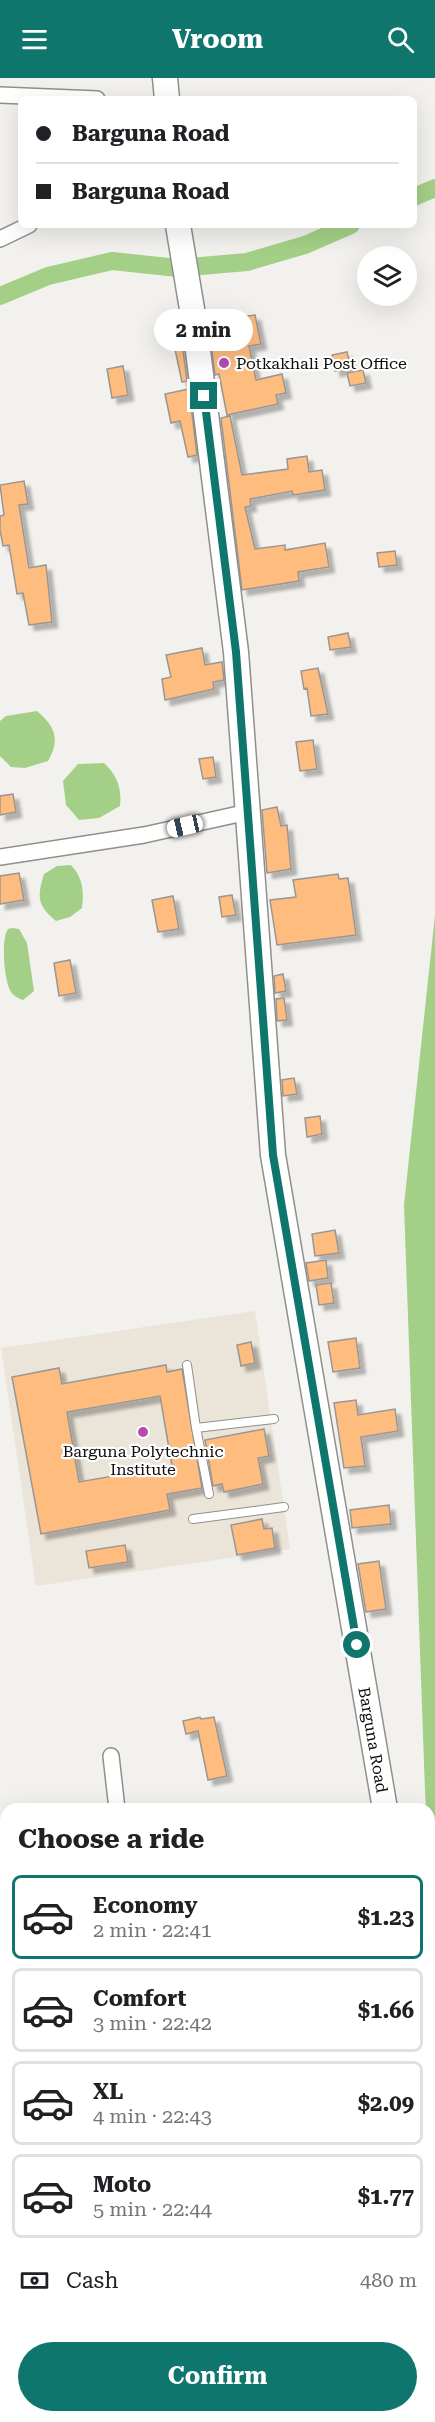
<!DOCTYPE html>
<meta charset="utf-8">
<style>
body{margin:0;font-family:"Roboto Serif",serif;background:#f2f2f2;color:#202124;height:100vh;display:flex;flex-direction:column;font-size:22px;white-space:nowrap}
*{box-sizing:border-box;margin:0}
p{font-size:20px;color:#757577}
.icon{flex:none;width:33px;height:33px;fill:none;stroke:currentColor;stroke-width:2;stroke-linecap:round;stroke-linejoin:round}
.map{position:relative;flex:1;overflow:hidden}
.sheet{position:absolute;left:0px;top:1725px;width:435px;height:620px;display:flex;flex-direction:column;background:#fff;border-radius:18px 18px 0 0;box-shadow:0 6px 24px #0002}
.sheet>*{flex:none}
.banner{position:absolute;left:18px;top:18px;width:399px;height:132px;border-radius:9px;box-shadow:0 6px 24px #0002;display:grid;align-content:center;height:132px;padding:0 18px;background:#fff}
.fabs{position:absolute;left:357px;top:168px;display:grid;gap:12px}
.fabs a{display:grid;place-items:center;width:60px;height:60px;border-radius:50%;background:#fff;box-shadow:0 6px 24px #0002;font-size:30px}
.end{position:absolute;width:27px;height:27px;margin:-14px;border:8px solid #0f766e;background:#fff;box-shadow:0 0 0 3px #fff}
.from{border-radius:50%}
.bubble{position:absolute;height:42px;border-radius:21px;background:#fff;box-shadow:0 6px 24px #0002;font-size:20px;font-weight:700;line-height:42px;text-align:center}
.car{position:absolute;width:18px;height:36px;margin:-18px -9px;border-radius:8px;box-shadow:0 0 4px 2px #0007;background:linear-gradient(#fff 24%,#345 0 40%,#fff 0 76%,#345 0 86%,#fff 0)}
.banner b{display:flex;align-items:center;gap:21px;height:57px;font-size:22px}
.banner b+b{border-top:2px solid #e0e0e0}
.banner i{width:15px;height:15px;background:#202124}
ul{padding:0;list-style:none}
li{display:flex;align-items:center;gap:18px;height:84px;margin:0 12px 9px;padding:0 6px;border:3px solid #e0e0e0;border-radius:9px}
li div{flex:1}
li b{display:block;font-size:22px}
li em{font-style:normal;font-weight:700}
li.on{border-color:#0f766e}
li>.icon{width:54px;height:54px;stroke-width:1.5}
h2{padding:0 18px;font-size:27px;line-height:72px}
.pay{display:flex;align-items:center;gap:15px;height:66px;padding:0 18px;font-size:22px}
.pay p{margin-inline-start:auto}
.primary-button{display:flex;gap:12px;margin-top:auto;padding:12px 18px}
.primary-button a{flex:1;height:69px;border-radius:36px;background:#0f766e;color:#fff;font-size:24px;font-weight:700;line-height:69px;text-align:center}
header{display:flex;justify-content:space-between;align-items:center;height:78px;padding:0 18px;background:#0f766e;color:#fff;font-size:27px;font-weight:700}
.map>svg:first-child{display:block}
.built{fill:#eae4d9}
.water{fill:#a3d086}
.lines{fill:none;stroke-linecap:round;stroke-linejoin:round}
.canal{stroke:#a3d086;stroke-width:18}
.building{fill:#febc7e;stroke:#9a9693;stroke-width:1.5;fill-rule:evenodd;filter:url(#shadow)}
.lane-casing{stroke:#918f8b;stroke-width:10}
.street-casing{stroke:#918f8b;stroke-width:18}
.primary-casing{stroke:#918f8b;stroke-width:27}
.lane{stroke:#fff;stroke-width:8}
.street{stroke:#fff;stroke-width:15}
.primary{stroke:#fff;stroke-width:24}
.route{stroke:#0f766e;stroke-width:8}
.poi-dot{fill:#b54cae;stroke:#fff;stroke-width:2}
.labels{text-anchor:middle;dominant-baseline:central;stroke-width:4.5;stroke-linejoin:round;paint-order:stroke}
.poi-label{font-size:16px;fill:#0d0c0b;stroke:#fff;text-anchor:start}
.street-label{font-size:16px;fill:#0d0c0b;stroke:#fff}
</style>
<header><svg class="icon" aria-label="menu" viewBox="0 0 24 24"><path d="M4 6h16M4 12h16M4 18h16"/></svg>Vroom<svg class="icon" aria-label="search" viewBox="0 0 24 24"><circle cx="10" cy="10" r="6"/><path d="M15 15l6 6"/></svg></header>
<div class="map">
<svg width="435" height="2344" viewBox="0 0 435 2344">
<defs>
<filter id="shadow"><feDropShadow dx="5.5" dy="5.5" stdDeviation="1.5" flood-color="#0004"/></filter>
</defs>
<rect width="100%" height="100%" fill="#f3f1ed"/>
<path class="built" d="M255,1233L290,1471L36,1508L1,1270Z"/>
<path class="water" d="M37,633C56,649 60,662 48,683L25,690L11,689L0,678V643L6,638Z
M104,685C117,697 122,710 120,728L99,740L79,742L66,727L63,703L78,686Z
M71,787C83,800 84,813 82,830L70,839L56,843C37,827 37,819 44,796L57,788Z
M435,837V1841L429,1778V1731H426L425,1713L404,1127Z
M12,850L19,851L27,865L34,913L23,922C17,920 11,916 9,910C4,897 1,861 8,851Z
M0,1906L6,1907V1962L0,1961Z"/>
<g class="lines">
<path class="canal" d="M414,119L435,110
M0,218L48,198L112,183L178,190L247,184L305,167L351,147
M0,2187H6"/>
</g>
<path class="building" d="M255,237L261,266L249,268L256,302L282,296L286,315L276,317L278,326L227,337L219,296L215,297L208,243Z
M179,242L187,303L182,304L173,262L176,261L172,243Z
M347,274L351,290L335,293L332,277Z
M123,288L128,317L112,320L107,291Z
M363,292L366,305L350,308L347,295Z
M189,311L197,377L188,379L180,343L171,345L165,316Z
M230,338L242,397L288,391L287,381L307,378L309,394L322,392L325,412L293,417L292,413L250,421L251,428L245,429L255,471L285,467V472L325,465L329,489L298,494L299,503L242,512L221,340Z
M24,403L28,426L19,427L29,490L46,487L52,544L29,547L23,515L17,516L9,467L3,468L0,452V438L4,437L0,407Z
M395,473L397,487L379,489L377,475Z
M348,555L351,569L330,572L328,559Z
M202,570L205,587L222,584L224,602L213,604L214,611L165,622L162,601L171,599L166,577Z
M318,590L328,636L311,638L307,610L304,611L301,593Z
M313,662L317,691L300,693L296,664Z
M213,679L216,699L203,701L199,681Z
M13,716L16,734L0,737V718Z
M277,729L281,748L287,747L291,791L267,795L262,732Z
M19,795L24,822L0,826V798Z
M338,796L339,801L348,800L356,857L277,867L270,822L296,819L293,802Z
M232,817L236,837L222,839L219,819Z
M173,818L179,851L158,854L152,822Z
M70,882L76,915L59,918L54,885Z
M283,896L286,913L275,915L274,898Z
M284,920L287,942L277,943L276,921Z
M294,1000L297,1016L283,1018L282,1002Z
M320,1038L322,1056L307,1059L305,1040Z
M335,1152L339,1175L315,1178L312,1156Z
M326,1182L328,1200L309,1203L306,1185Z
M331,1205L334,1225L319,1227L316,1207Z
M356,1260L360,1290L333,1294L328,1264Z
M251,1264L255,1285L241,1288L237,1267Z
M166,1287L167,1294L182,1291L202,1410L167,1416L170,1432L41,1456L12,1299L59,1290L62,1306ZM160,1318L172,1388L79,1404L67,1334Z
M356,1322L358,1337L395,1331L398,1353L361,1359L365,1388L344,1390L334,1325Z
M264,1351L269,1378L258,1380L263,1406L224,1414L222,1406L213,1408L205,1362Z
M389,1427L391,1446L352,1450L350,1432Z
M262,1441L264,1451L272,1450L275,1470L237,1477L231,1447Z
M125,1467L128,1484L89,1490L86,1473Z
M379,1483L386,1531L366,1534L358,1486Z
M200,1639L201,1641L214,1639L227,1698L208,1702L198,1653L186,1656L183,1643Z"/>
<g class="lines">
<g class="lane-casing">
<path id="lane" d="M187,1287L196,1350L274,1341
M196,1350L209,1416
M193,1441L284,1429"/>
</g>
<g class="street-casing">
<path id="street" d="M0,17L97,21
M0,161L29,147
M0,779L144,757L248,734
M111,1678L117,1731
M0,2120L6,2121"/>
</g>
<g class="primary-casing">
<path id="primary" d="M165,0L167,21
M178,147L195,249L236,574L273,1077L385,1731
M429,1971L435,2003"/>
</g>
<use href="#lane" class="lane"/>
<use href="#street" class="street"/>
<use href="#primary" class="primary"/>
</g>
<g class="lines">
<path class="route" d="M204,318L236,574L273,1077L357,1567"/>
</g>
<g class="poi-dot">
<circle cx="224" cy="285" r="6"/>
<circle cx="143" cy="1354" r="6"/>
</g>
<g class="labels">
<g class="poi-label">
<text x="236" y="285">Potkakhali Post Office</text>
<text x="143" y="1373" text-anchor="middle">Barguna Polytechnic<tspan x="143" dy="18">Institute</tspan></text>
</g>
<g class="street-label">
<text transform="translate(373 1662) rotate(80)">Barguna Road</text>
</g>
</g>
</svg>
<div class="fabs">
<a><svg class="icon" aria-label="layers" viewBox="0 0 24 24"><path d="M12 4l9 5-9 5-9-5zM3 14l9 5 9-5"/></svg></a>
</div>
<i class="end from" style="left:357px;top:1567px"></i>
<i class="end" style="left:204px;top:318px"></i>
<div class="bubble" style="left:154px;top:231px;width:99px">2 min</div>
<i class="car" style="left:185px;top:748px;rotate:257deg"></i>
<div class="banner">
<b><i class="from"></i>Barguna Road</b>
<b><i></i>Barguna Road</b>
</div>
<section class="sheet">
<h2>Choose a ride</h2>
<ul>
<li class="on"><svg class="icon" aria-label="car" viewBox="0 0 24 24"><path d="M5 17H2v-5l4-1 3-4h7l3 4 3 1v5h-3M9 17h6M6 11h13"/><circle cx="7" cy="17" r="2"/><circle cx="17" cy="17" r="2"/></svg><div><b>Economy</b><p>2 min · 22:41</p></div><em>$1.23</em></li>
<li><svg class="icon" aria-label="car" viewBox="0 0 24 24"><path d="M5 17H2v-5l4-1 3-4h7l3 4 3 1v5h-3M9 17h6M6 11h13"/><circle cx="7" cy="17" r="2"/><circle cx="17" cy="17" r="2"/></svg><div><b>Comfort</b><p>3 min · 22:42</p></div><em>$1.66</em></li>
<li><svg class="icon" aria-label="car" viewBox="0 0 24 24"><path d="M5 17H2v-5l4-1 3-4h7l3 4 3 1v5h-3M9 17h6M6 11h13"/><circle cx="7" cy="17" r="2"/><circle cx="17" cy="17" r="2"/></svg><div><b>XL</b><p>4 min · 22:43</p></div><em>$2.09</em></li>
<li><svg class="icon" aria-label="car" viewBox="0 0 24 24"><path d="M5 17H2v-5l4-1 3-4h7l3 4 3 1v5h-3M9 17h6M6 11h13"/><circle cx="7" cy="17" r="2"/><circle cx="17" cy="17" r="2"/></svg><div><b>Moto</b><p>5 min · 22:44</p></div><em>$1.77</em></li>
</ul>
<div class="pay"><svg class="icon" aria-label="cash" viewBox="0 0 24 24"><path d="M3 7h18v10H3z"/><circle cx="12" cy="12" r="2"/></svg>Cash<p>480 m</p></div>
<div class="primary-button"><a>Confirm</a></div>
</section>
</div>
